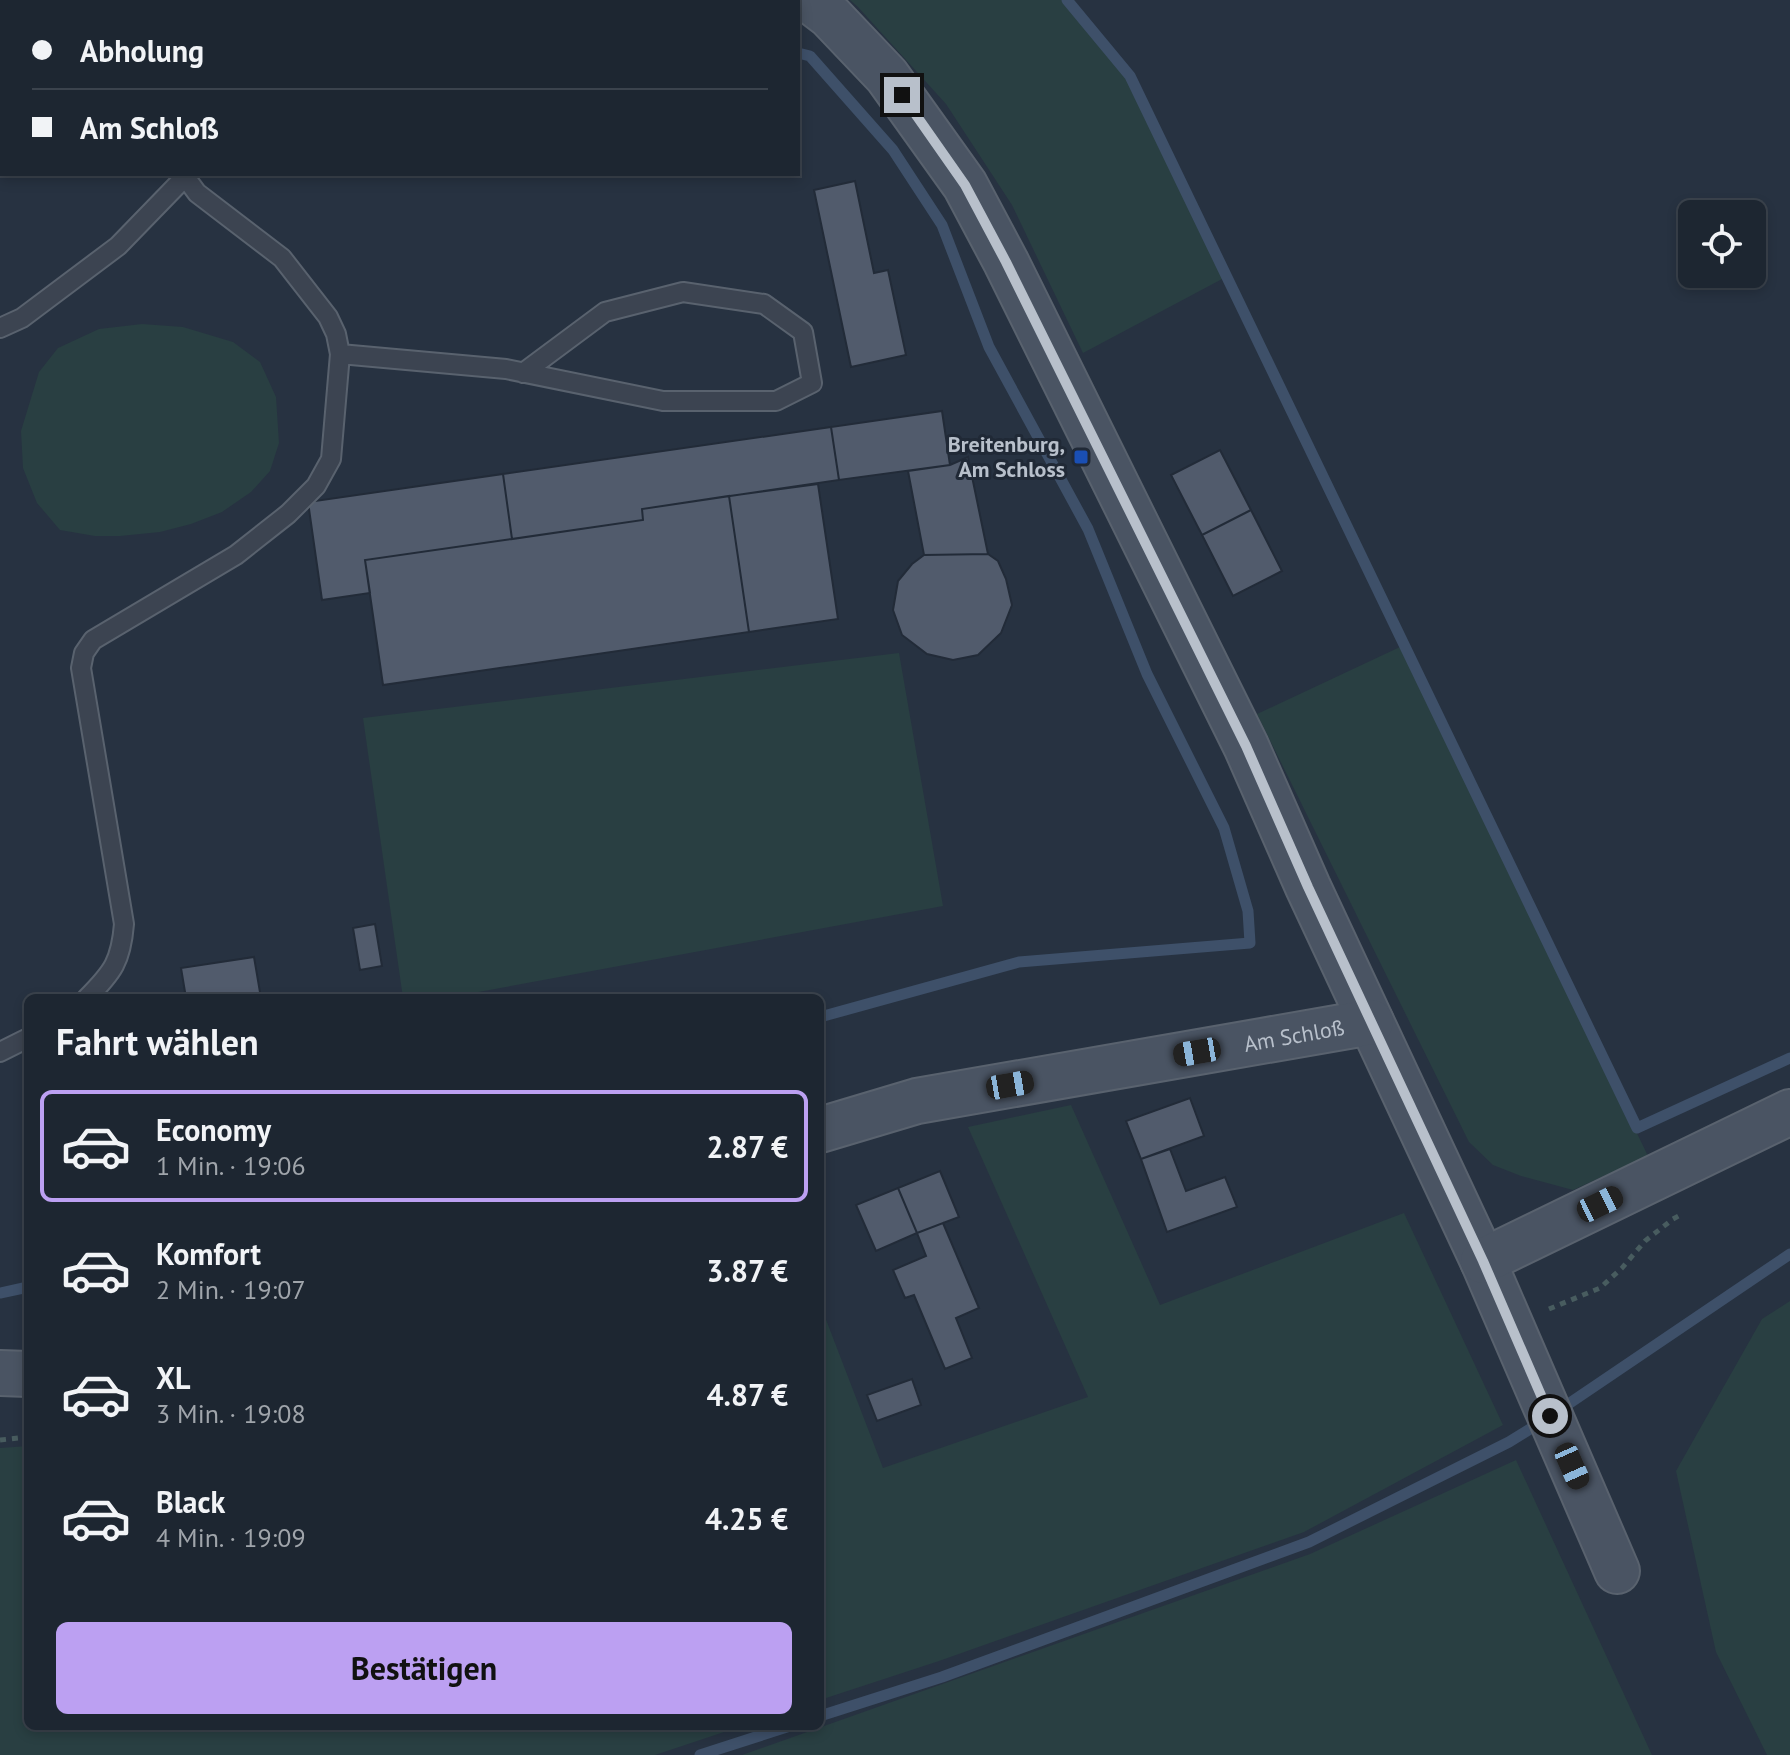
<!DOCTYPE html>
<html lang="de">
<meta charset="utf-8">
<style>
body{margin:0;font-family:"PT Sans",sans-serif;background:#2a323d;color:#f1f3f6;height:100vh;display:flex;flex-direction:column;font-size:30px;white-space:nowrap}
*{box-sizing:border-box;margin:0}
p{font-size:26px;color:#a0a5ab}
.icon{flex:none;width:44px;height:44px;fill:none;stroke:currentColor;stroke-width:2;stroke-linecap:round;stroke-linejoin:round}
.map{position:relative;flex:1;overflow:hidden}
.panel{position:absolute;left:24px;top:994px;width:800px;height:736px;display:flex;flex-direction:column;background:#1d2631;border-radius:12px;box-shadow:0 4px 12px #0003,0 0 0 2px #3b434d}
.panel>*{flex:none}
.top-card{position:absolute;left:0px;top:0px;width:800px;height:176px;box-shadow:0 4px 12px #0003,0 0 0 2px #3b434d;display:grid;align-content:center;height:176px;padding:0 32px;background:#1d2631}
.controls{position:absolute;left:1678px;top:200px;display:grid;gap:16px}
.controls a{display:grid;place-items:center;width:88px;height:88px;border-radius:12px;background:#1d2631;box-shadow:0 4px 12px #0003,0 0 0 2px #3b434d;font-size:40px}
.end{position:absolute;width:36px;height:36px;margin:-18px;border:10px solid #b8c0cb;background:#111;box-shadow:0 0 0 4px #111}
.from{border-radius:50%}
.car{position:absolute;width:24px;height:48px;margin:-24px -12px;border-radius:10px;box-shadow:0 0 6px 2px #0007;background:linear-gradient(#222 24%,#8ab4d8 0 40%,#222 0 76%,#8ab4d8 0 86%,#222 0)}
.top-card b{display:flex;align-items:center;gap:28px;height:76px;font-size:30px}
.top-card b+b{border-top:2px solid #3b434d}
.top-card i{width:20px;height:20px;background:#f1f3f6}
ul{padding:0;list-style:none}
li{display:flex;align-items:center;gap:24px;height:112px;margin:0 16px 12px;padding:0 16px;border:4px solid transparent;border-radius:12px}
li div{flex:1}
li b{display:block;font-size:30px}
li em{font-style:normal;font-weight:800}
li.current{border-color:#bca0f2}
li>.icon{width:72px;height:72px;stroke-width:1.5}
h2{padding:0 32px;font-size:36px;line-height:96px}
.button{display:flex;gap:16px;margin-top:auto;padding:16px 32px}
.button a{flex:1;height:92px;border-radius:12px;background:#bca0f2;color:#111;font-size:32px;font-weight:800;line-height:92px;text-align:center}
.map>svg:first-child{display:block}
.green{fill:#293f42}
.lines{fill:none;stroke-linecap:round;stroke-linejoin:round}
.stream{stroke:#3e5069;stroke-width:11}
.building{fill:#515b6c;stroke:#222b38;stroke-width:2}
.lane-casing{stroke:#59626e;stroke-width:22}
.secondary-casing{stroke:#59626e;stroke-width:48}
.path{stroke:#485c5f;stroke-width:5;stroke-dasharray:6 6;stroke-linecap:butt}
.lane{stroke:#3c4451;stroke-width:18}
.secondary{stroke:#4a5463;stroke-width:44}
.route{stroke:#b8c0cb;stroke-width:10}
.transit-dot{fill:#1a4fb4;stroke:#202936;stroke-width:3}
.labels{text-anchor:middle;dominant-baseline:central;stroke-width:6;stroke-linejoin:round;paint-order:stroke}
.poi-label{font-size:22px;font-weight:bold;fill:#b8c0cb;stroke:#202936;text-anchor:end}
.street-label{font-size:22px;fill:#b8c0cb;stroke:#202936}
</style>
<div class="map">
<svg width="1790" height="1755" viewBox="0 0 1790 1755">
<rect width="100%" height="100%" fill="#273241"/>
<path class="green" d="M850,0H1062L1127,77L1224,278L1083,353L1012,205L946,104L858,7Z
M142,324L183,327L233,342L260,362L276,397L279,443L270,471L251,492L222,512L191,524L160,532L120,536H95L60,530L37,503L23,468L21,431L39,372L58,348L99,329Z
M1400,647L1648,1156L1573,1190L1521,1176L1493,1165L1469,1142L1257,714Z
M899,653L943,906L446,998H403L363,718Z
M1071,1105L1160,1305L1404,1213L1503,1425L1304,1532L939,1661L820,1700V1304L883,1468L1088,1397L968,1127Z
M1790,1301V1755H1767L1716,1652L1676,1471L1762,1319Z
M28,1446V1726H742L655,1755H0V1448Z
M1516,1460L1652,1755H742L1310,1554Z"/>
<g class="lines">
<path class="stream" d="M547,0L567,2
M1067,0L1130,76L1637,1128L1790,1058
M798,53L810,56L893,150L942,225L989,347L1088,529L1147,674L1224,828L1248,911L1250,943L1019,962L820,1017
M0,1293L28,1287
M1558,1411L1790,1254
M820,1716L942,1677L1309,1542L1509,1442L1543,1421
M700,1755L790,1726"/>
</g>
<path class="building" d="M855,181L874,273L888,270L906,355L851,367L814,190Z
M942,411L950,465L839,480L831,427Z
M831,427L839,480L642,509L643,520L512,539L503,474Z
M1220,450L1251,510L1202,535L1171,475Z
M968,457L988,554L924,555L908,471L950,465Z
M503,474L512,539L365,560L370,593L322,600L308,502Z
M818,484L838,619L749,632L729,496Z
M729,496L749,632L383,685L365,560L643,520L642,509Z
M1251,510L1282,571L1233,596L1202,535Z
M988,554L998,561L1006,579L1012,605L1001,633L978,655L953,660L927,654L902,635L893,610L898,581L912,564L924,555Z
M375,924L382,966L360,970L353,928Z
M254,957L261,998H186L181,968Z
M1190,1098L1204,1136L1141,1159L1126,1121Z
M1170,1149L1186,1191L1225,1177L1237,1207L1167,1232L1141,1159Z
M940,1171L959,1217L917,1233L898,1188Z
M898,1188L917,1233L876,1251L856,1205Z
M943,1223L979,1308L956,1318L972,1358L945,1369L914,1295L905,1298L893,1270L926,1256L917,1233Z
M912,1379L921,1405L877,1421L867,1395Z"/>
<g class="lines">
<g class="lane-casing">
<path id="lane" d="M171,0V2
M0,328L22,318L118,246L184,178
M340,354L506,369L663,401H776L812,383L803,332L764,304L683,292L605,312L523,373
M87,998C113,972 121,961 124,924L81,668L84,653L93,640L236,555L288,514L316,486L331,459L340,354L336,334L328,317L282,258L197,193L183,174
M0,1052L28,1038"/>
</g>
<g class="secondary-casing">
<g id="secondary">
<path d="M809,0L830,16L887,76L965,185L1006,262L1246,746L1308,887L1483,1261L1617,1571"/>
<path id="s1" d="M820,1130L917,1101L1371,1022"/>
<path d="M1483,1261L1790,1112"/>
<path d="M0,1373L28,1374"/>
</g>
</g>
<path class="path" d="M651,0L663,2
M1549,1309L1600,1288L1622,1268L1645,1241L1673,1219L1682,1214
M0,1440L28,1437"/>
<use href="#lane" class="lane"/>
<use href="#secondary" class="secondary"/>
</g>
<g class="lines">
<path class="route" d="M902,95L965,185L1006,262L1246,746L1308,887L1483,1261L1550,1416"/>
</g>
<rect class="transit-dot" x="1073" y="449" width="16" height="16" rx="4"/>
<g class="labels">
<g class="poi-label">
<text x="1065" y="444">Breitenburg,<tspan x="1065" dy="25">Am Schloss</tspan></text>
</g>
<g class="street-label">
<text stroke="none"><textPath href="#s1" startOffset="484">Am Schloß</textPath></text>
</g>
</g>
</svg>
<div class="controls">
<a><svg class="icon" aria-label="locate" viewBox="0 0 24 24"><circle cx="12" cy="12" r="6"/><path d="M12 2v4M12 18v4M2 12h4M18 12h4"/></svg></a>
</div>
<i class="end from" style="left:1550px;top:1416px"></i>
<i class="end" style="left:902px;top:95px"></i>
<i class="car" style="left:1197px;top:1052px;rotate:260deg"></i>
<i class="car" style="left:1010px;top:1085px;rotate:80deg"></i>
<i class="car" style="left:1600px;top:1204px;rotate:64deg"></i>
<i class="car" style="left:1572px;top:1466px;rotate:156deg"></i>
<div class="top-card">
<b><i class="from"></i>Abholung</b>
<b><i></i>Am Schloß</b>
</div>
<section class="panel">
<h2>Fahrt wählen</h2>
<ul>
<li class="current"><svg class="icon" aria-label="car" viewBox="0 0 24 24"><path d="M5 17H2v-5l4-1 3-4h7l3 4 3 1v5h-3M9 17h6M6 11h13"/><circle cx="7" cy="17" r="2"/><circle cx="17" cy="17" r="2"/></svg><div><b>Economy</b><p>1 Min. · 19:06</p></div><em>2.87 €</em></li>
<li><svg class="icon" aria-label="car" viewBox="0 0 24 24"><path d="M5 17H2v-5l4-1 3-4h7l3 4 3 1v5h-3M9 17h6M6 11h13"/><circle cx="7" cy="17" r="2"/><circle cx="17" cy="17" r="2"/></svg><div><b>Komfort</b><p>2 Min. · 19:07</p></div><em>3.87 €</em></li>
<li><svg class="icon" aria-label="car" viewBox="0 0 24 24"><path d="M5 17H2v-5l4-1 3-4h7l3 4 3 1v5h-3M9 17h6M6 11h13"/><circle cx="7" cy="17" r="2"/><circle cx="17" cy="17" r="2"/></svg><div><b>XL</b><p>3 Min. · 19:08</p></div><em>4.87 €</em></li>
<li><svg class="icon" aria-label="car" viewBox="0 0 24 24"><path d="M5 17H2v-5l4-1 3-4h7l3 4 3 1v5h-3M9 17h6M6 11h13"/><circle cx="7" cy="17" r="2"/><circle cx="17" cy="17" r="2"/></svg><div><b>Black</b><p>4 Min. · 19:09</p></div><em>4.25 €</em></li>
</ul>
<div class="button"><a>Bestätigen</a></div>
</section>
</div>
